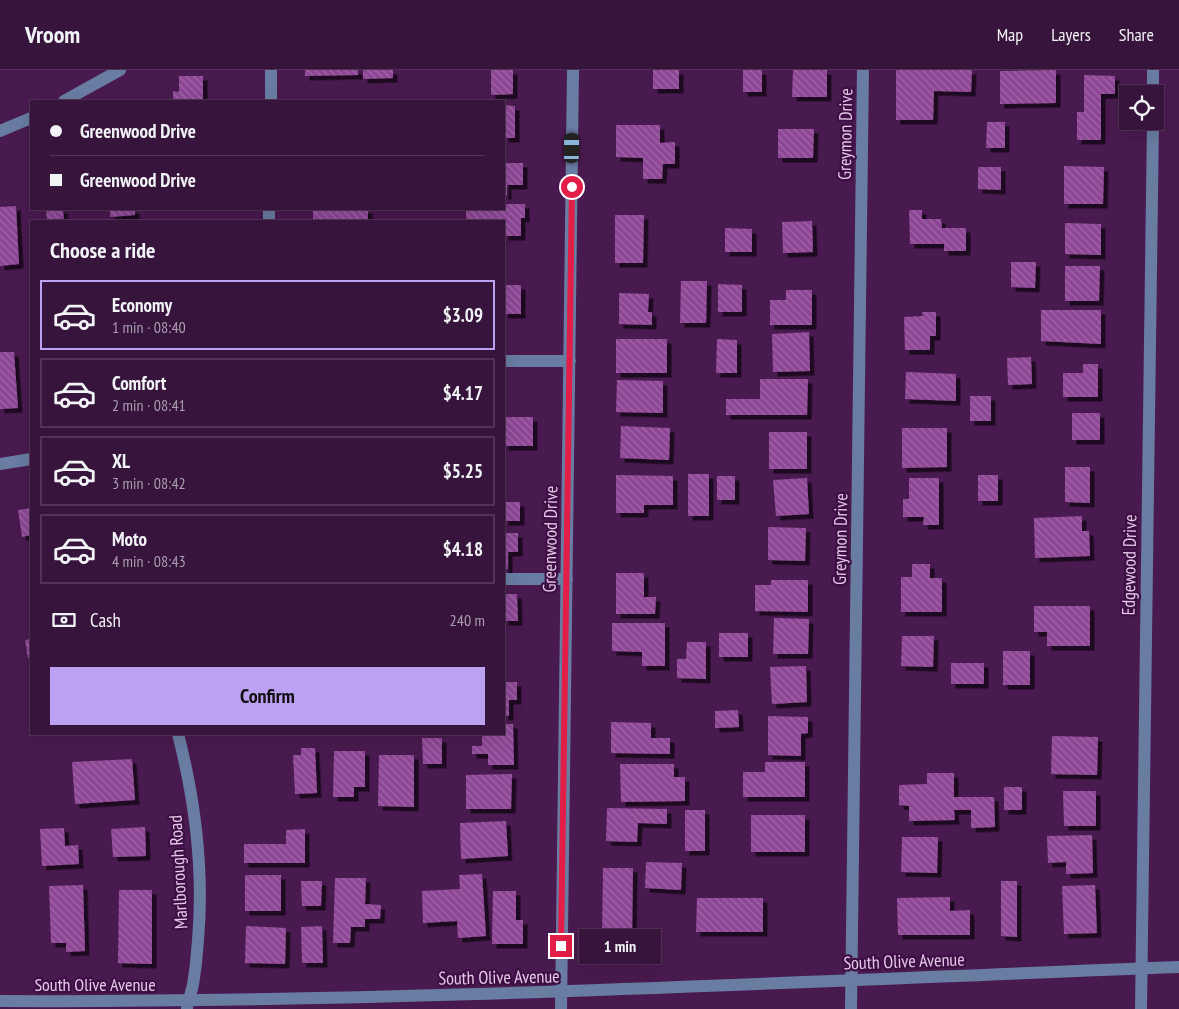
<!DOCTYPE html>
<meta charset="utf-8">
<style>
body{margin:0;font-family:"PT Sans Narrow",sans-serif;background:#422146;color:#f1f3f6;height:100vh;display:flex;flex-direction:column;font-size:19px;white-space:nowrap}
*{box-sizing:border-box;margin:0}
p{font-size:16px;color:#aa9eaf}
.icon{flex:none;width:28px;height:28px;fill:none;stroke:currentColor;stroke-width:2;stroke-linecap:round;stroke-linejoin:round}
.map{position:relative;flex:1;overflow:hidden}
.drawer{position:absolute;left:30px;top:150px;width:475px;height:515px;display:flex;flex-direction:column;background:#37143b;border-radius:0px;box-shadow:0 5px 20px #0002,0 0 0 1px #513355}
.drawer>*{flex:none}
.banner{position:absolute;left:30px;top:30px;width:475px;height:110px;border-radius:0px;box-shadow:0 5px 20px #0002,0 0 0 1px #513355;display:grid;align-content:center;height:110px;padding:0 20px;background:#37143b}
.buttons{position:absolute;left:1119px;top:15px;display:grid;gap:10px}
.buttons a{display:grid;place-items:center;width:45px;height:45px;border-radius:0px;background:#37143b;box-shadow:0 5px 20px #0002,0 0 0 1px #513355;font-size:25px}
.end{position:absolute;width:22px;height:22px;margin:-11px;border:6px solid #e11d48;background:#fff;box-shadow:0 0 0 2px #fff}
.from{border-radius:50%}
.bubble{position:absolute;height:35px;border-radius:0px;background:#37143b;box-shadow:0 5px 20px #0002,0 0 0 1px #513355;font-size:16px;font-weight:600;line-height:35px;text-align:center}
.car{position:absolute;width:15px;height:30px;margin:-15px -8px;border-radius:6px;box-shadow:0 0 4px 1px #0007;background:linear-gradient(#222 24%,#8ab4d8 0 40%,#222 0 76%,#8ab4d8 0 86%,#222 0)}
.banner b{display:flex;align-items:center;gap:18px;height:48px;font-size:19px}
.banner b+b{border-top:1px solid #513355}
.banner i{width:12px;height:12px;background:#f1f3f6}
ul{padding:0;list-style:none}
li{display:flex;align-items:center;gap:15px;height:70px;margin:0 10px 8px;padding:0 10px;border:2px solid #513355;border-radius:0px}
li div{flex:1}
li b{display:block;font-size:19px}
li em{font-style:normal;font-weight:600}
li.current{border-color:#bca0f2}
li>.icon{width:45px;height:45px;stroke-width:1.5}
h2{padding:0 20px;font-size:22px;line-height:60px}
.pay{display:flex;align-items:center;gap:12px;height:55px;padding:0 20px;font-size:19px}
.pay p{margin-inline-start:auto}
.button{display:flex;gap:10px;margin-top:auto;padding:10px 20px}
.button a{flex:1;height:58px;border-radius:0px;background:#bca0f2;color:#111;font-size:20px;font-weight:600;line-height:58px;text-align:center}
header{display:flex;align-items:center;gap:30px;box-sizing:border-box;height:70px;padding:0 25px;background:#37143b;border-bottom:1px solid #513355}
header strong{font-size:24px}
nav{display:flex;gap:28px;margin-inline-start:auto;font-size:18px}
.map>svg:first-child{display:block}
.building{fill:url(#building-back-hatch);filter:url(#shadow)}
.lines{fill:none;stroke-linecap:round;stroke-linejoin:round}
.minor{stroke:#697da3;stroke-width:12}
.route{stroke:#e11d48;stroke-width:6}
.labels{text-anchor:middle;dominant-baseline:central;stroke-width:4.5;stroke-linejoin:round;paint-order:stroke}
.street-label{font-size:18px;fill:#e6cae9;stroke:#3e0f44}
</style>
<header>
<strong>Vroom</strong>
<nav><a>Map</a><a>Layers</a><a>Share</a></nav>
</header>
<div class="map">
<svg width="1179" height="939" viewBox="0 0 1179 939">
<defs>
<pattern id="building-back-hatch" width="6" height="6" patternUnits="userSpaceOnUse" patternTransform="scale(1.25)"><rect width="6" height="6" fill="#8d4695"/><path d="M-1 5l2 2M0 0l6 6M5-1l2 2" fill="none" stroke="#a268a9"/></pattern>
<filter id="shadow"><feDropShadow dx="4.5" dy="4.5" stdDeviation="0" flood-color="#0009"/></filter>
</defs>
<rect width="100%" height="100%" fill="#491a4f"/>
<path class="building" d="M305,0H358V5L305,6Z
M363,0H393V8L363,9Z
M491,0H513V24L491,25Z
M653,0H679V19H653Z
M743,0H762V22H743Z
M793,0H827V27H792Z
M896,0H972L971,22L934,21L933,50H896Z
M1056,0V33L1000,34V1Z
M1084,5L1115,6V24H1101V70H1077V42H1084Z
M179,6H203V31H173V21L179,22Z
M504,35L515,36V68H504Z
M987,52H1005V78H986Z
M616,55H660V73L675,72V94H663L662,109H643V88L616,87Z
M778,59H814L813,88H778Z
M504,93H523V115H507V125H504Z
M1064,96L1104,97L1103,134H1064Z
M978,97H1001V120L978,119Z
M504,134H525V148H521V166H504V151H466V139H504Z
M16,136L19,194L0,196V137Z
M46,139H63L64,151H47Z
M110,139H135V145L110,147Z
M313,139H368V151H313Z
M909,140H922V149H941L942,158H966V181H944V174H910Z
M615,145H644L643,193H615Z
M812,151L813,182L783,183L782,152Z
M1065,153L1101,154V185L1065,184Z
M725,158L752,159V182H725Z
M1011,192H1036L1035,218L1011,217Z
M1065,196H1100L1099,231H1065Z
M681,211H707L706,253H680Z
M718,214L742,215V242H718Z
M504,215H521V244H504Z
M786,220H812V255H770V230H786Z
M619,223L649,224L648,242H652V255L619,254Z
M1041,240H1101V274L1041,271Z
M922,242H936V266H930V280H905L904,247L923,246Z
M809,262L810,301L773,302L772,264Z
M616,269H667V303H616Z
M717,269L737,270V303H716Z
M0,282H14L18,338L0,339Z
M1031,287L1032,314L1008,315L1007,288Z
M1083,294H1098V327H1063V303H1083Z
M906,302L956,304V331L905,329Z
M760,309H808L807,345H726V329H760Z
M617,310L663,311V343L616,342Z
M970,326H991V351H970Z
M1072,343H1100V370H1072Z
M504,347H533V376H504Z
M621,356L670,358L669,390L620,388Z
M902,358H947V397L902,398Z
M769,362H807V399H769Z
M1065,397H1090V433L1065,432Z
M688,404H709V446H688Z
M616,405L673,406V435H644V443H616Z
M978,405H998V431H978Z
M717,406H735V430H717Z
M807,408L809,444L776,446L773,410Z
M909,408H939V455H923L924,447H903V429H909Z
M504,432H520V451H504Z
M31,438V465L22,467L18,440Z
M1082,446V461H1089L1090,486L1035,488L1034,448Z
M768,457L806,458L805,491L768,490Z
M504,463H518V482H508V499H504Z
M912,494H930V508H942V542H901V507H912Z
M616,503H644V527H656L655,544H616Z
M771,510H808V542L755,541V515H771Z
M504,524H517L518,551H504Z
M1034,536H1090V576H1047V562H1034Z
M774,548L809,549L808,584H773Z
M612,553H665V596H642V582L612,581Z
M719,563H748V587H719Z
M902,566H934L933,597L901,596Z
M31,569V588H28L25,570Z
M687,572H706V609L677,608V589H686Z
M1003,581H1030V615H1003Z
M951,593H984V614H951Z
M806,596L807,632L772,634L770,597Z
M504,612H517V630H509V646H504Z
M738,640L739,657L715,658V641Z
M768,646L808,647V663L801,664V686L768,685Z
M611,652L651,653V668H670V684L611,683Z
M504,654H513L514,695H488V684H472V676H482V664H504Z
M1052,666L1098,667L1097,705L1051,704Z
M422,668H442V694H423Z
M301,678H315L317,723L295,724L293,685H301Z
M334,681H365V717H354V727H333Z
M379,685H414V737L378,736Z
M132,689L135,730L75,734L72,692Z
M765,692H805V727H743V702H765Z
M620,694H674V707H685V731L621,732Z
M927,703H954V727H994L995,757L971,758V740H954L955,750L909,751V736L899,735V715L927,714Z
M512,704L511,739H466V705Z
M1004,717H1022V740H1004Z
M1063,721H1096V756H1064Z
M607,738L667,739V754L638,753L637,772L606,771Z
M685,740H705V781H685Z
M751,745H805V782H751Z
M506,751L508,786L461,789L460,753Z
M145,757L146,786L113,787L111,759Z
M64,758L65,776L78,775L79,794L42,796L40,759Z
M305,759V793H244V774H286V760Z
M1092,765L1093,803L1066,804V792L1048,793L1047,766Z
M902,767H938L937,803L901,802Z
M646,792L682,793L681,820L645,818Z
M603,798H633L632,869H602Z
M482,804L486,866L458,868L457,851L423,853L422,821L460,819L459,805Z
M245,805H281V841H245Z
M335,808H366L365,834L381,835L380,849H365V857H351L350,873H333Z
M301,811H322L321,836H302Z
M1001,811H1017V867L1001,866Z
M83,815L85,881L66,882V873H51L49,816Z
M1095,815L1097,863L1064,864L1062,816Z
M119,820H152V894L118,893Z
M493,821H516V850H523V874H492Z
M950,827V841L970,840V865H898L897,828Z
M697,828H763V862H696Z
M246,856L286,858L285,894L245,893Z
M322,856L323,893H302L301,857Z"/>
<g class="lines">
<path class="minor" d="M1153,24V0
M64,31L120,0
M271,31V0
M0,61L31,48
M269,151V139
M504,291H570
M0,394L31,389
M504,509H567
M178,664C195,730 204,801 198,870C197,883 196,896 194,908C193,918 189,928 187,938
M0,931C393,933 786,912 1179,897
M561,939L573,0
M851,939L863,0
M1141,939L1153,51"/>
</g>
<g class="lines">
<path class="route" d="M561,876L572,117"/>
</g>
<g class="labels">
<g class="street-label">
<text transform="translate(845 64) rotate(-89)">Greymon Drive</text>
<text transform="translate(550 469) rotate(-89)">Greenwood Drive</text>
<text transform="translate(840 469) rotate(-89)">Greymon Drive</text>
<text transform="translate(1129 495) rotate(-89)">Edgewood Drive</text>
<text transform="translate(178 802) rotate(-93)">Marlborough Road</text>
<text transform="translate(904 891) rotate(-2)">South Olive Avenue</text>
<text transform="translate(499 907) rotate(-1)">South Olive Avenue</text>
<text x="95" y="914">South Olive Avenue</text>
</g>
</g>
</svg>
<div class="buttons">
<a><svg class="icon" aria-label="locate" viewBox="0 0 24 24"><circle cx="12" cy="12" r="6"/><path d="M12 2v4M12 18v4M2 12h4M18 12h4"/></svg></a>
</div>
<i class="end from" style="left:572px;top:117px"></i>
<i class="end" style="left:561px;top:876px"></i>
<div class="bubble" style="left:579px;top:859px;width:82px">1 min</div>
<i class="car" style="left:572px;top:78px;rotate:1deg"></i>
<div class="banner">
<b><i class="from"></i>Greenwood Drive</b>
<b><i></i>Greenwood Drive</b>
</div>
<section class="drawer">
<h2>Choose a ride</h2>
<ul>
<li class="current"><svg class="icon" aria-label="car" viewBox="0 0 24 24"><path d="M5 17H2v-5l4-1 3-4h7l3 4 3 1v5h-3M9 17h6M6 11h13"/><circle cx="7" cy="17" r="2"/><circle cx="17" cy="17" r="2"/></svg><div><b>Economy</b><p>1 min · 08:40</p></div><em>$3.09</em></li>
<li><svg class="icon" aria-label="car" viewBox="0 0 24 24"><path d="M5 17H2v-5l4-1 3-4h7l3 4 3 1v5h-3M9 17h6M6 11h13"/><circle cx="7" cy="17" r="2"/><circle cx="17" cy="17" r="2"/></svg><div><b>Comfort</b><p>2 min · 08:41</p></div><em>$4.17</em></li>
<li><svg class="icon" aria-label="car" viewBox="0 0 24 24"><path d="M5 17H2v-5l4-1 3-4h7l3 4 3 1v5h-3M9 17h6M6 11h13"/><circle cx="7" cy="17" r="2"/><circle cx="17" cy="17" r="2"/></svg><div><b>XL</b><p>3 min · 08:42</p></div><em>$5.25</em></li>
<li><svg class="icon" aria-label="car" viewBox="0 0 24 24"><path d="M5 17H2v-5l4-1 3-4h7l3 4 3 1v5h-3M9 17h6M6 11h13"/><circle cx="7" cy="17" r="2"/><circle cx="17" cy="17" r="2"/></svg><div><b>Moto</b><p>4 min · 08:43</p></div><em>$4.18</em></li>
</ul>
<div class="pay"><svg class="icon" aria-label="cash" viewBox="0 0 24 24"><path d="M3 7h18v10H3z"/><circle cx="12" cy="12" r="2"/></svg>Cash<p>240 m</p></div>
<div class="button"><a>Confirm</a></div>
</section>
</div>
